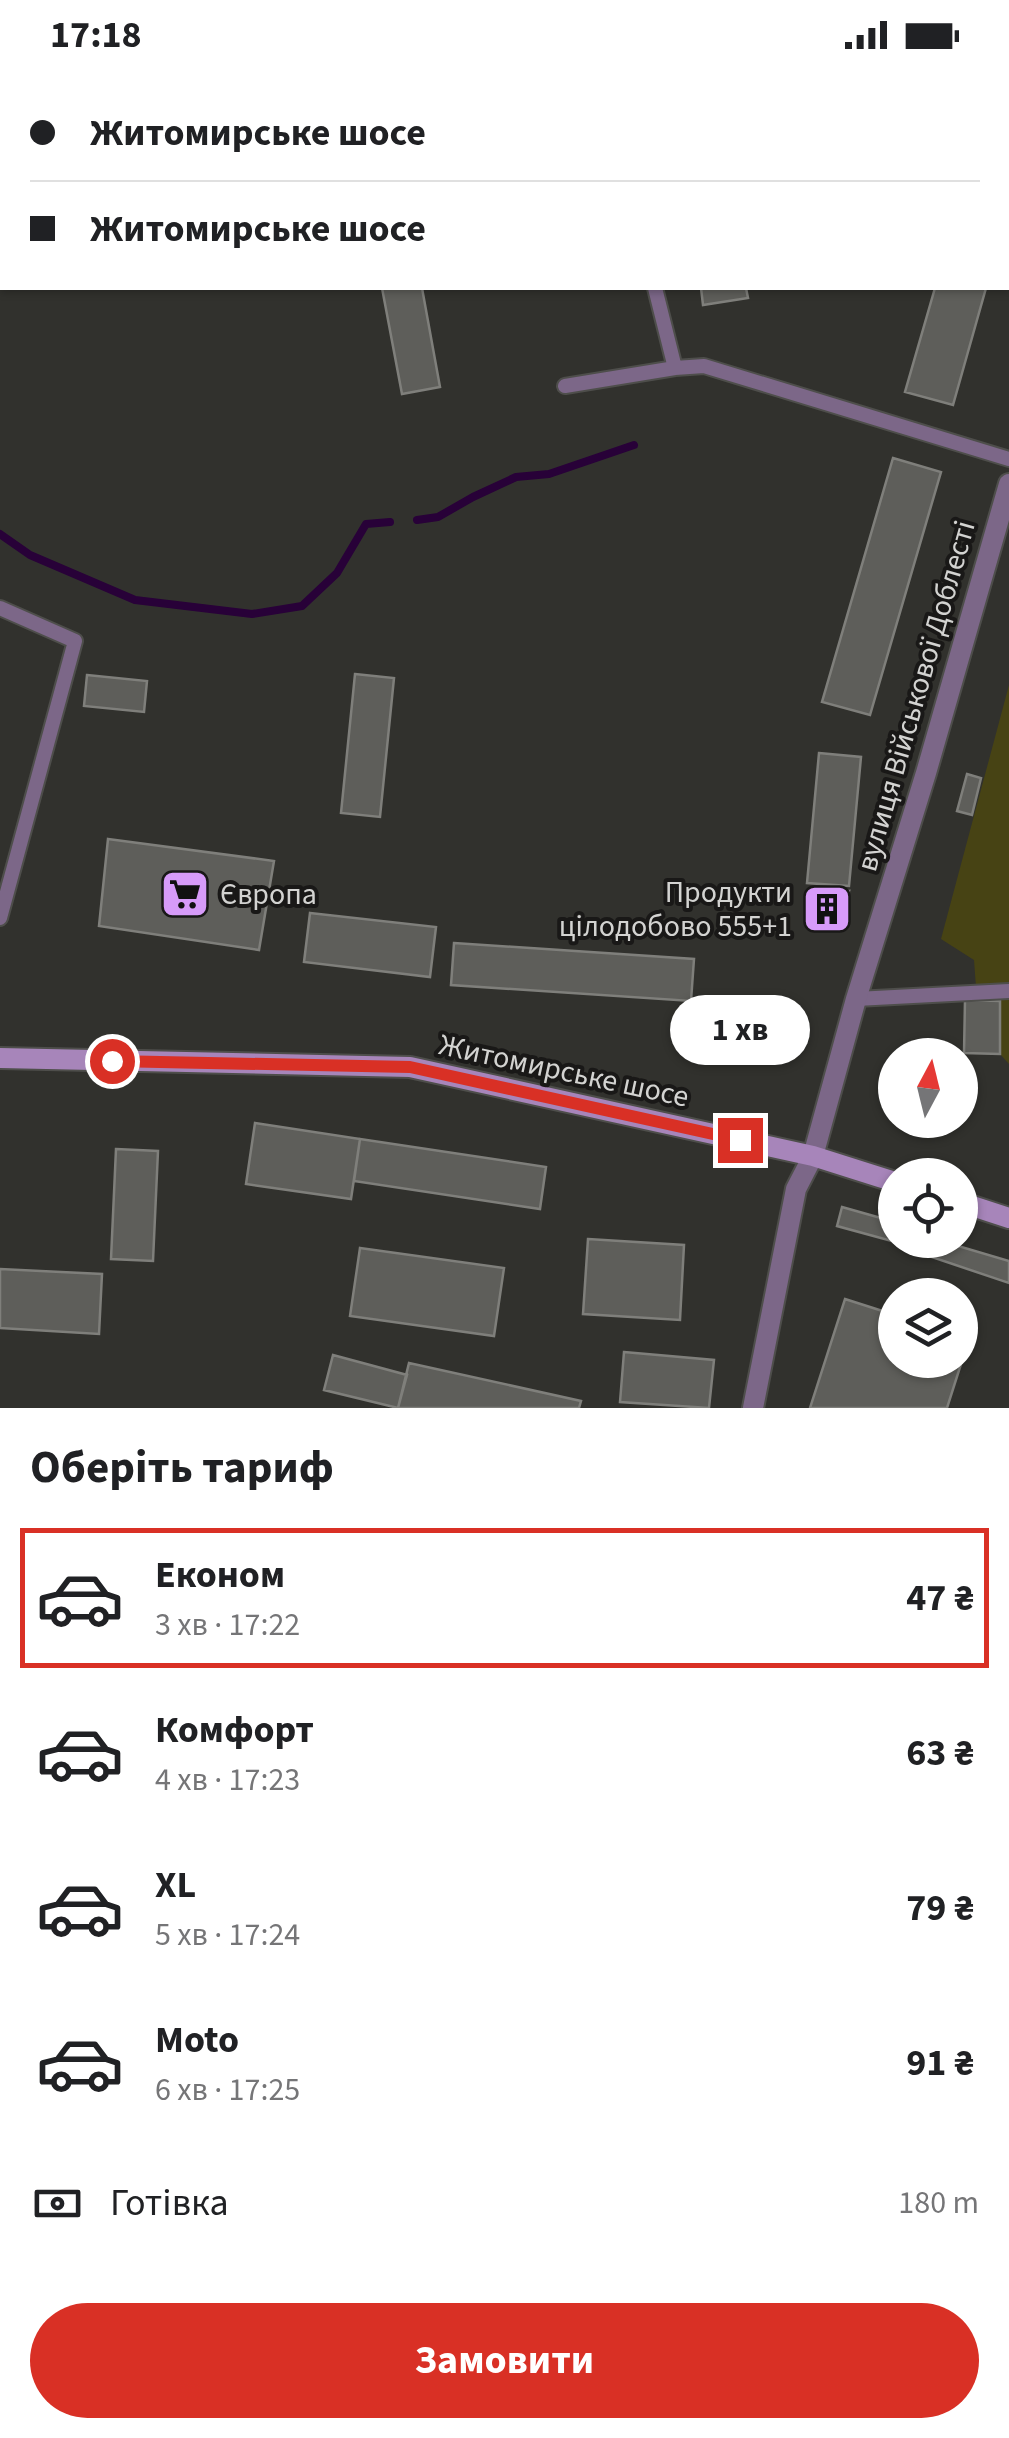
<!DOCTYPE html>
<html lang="uk">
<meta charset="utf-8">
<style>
body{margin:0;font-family:"Source Sans 3",sans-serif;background:#f6f6f6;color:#202124;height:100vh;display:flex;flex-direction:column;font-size:38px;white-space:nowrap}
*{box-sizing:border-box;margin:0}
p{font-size:32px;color:#757577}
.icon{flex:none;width:55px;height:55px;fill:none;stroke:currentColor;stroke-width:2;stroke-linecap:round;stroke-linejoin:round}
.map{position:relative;height:1338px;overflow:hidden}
.drawer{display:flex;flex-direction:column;background:#fff;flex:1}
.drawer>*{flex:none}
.hud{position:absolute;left:0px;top:0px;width:1010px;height:220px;box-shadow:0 2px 8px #0004;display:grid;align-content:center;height:220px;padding:0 30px;background:#fff}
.needle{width:65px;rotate:7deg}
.fabs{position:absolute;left:878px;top:968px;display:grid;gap:20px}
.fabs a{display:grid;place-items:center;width:100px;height:100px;border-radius:50%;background:#fff;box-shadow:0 2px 8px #0004;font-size:50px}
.end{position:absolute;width:45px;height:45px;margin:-22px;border:12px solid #d93025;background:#fff;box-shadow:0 0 0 5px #fff}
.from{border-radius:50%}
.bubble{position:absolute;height:70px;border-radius:35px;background:#fff;box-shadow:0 2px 8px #0004;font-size:32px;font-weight:700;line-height:70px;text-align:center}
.hud b{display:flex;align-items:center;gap:35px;height:95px;font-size:38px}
.hud b+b{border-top:2px solid #e0e0e0}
.hud i{width:25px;height:25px;background:#202124}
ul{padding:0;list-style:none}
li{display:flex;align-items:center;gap:30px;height:140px;margin:0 20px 15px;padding:0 10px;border:5px solid transparent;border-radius:0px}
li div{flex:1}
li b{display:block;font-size:38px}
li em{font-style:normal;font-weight:700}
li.active{border-color:#d93025}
li>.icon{width:90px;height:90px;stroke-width:1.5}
h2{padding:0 30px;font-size:45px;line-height:120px}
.pay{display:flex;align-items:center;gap:25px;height:110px;padding:0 30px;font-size:38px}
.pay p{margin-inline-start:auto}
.button{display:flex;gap:20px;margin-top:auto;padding:20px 30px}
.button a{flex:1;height:115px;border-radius:60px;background:#d93025;color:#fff;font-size:40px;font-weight:700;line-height:115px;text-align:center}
.status{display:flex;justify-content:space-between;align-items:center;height:70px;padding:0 50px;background:#fff;direction:ltr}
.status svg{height:28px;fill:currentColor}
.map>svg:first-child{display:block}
.green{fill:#474314}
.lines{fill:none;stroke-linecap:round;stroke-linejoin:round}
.stream{stroke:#280138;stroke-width:8}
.building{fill:#5e5e5a;stroke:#7f7f7b;stroke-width:2.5}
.service-casing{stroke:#4e4e4b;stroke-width:18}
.minor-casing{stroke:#4e4e4b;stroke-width:24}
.tertiary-casing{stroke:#4e4e4b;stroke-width:24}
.secondary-casing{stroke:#4e4e4b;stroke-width:24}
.service{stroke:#7c6788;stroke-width:14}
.minor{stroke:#7c6788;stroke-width:20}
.tertiary{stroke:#7c6788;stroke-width:20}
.secondary{stroke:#a785ba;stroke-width:20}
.route{stroke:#d93025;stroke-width:12}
.labels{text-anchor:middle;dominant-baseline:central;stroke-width:8;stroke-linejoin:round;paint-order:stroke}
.street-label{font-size:30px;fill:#d3d3d1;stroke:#191817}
.poi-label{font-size:30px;fill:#d3d3d1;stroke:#191817;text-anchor:end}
</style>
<div class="status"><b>17:18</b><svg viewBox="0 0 49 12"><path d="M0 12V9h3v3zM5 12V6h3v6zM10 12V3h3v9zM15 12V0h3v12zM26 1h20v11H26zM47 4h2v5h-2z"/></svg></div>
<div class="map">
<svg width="1009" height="1338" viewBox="0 0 1009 1338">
<rect width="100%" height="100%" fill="#31312d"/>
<path class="green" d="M1009,615V994L1000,984V931H977L974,890L941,869Z"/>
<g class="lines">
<path class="stream" d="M417,450L438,447L473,427L516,407L549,404L634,375
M0,464L30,485L135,530L252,544L302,536L337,503L366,454L390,452"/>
</g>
<path class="building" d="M382,218H422L440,317L402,324Z
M701,218H746L748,228L703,235Z
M935,218H986L953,335L905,322Z
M893,388L941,402L870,645L822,632Z
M355,604L394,608L380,747L341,743Z
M87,605L147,611L144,642L84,636Z
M819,683L861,687L849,816L807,813Z
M967,704L981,708L972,745L957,741Z
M108,769L274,791L259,880L99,856Z
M849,821L840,846L826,855L812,848L810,832L822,822L827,824Z
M310,843L436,857L430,907L304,892Z
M454,873L694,889L691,931L451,915Z
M965,930L1000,931V984L964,983Z
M255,1053L360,1069L351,1129L246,1114Z
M360,1069L546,1097L540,1139L354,1111Z
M116,1079L158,1081L153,1191L111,1189Z
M842,1137L895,1152V1170H900L899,1173L837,1156Z
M588,1169L684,1175L680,1250L583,1244Z
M915,1170H938L1009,1191V1213L911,1180Z
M360,1178L504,1198L494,1266L350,1246Z
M0,1199L102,1204L99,1264L0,1258Z
M845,1229L895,1245V1290H960V1266L969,1269L947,1338H810Z
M624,1282L714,1290L709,1338L620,1332Z
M333,1285L407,1305L398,1338L324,1320Z
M409,1293L581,1331L579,1338H398Z"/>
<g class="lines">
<g class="service-casing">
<path id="service" d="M600,0L601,2
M655,218L675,298
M565,316L675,298L704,296L1009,389
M0,538L75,571L0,848
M856,929L1009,921"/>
</g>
<g class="minor-casing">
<path id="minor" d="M753,1338L796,1119L813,1086"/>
</g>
<g class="tertiary-casing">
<path id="tertiary" d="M813,1086L856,929L926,703L1009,414"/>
</g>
<g class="secondary-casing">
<path id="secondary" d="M0,988L410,997L813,1086L895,1112
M960,1132L1009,1148"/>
</g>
<use href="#service" class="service"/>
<use href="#minor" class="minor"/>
<use href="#tertiary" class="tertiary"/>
<use href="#secondary" class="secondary"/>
</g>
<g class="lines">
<path class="route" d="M112,991L410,997L740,1070"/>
</g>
<defs>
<g id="supermarket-square" transform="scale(2.5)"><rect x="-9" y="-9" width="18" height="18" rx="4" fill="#d79bf9" stroke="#191817"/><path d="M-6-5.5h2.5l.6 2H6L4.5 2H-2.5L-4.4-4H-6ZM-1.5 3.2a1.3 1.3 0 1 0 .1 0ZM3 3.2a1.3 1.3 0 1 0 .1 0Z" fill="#111"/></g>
<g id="building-square" transform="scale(2.5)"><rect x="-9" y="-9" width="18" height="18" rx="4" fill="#d79bf9" stroke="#191817"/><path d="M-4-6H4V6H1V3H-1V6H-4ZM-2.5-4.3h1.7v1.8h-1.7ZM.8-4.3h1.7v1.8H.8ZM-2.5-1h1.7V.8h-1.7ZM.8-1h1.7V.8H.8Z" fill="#111"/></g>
</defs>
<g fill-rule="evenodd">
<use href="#supermarket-square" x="185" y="824"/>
<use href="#building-square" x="827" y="839"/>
</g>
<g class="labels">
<g class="street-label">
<text transform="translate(916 626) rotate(-74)">вулиця Військової Доблесті</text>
<text transform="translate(564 1001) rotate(12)">Житомирське шосе</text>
</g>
<g class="poi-label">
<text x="792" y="822">Продукти<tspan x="792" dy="34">цілодобово 555+1</tspan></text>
<text x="220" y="824" text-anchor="start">Європа</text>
</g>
</g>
</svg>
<div class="fabs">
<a><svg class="needle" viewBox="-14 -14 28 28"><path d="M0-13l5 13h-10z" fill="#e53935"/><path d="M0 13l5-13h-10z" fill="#757577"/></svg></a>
<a><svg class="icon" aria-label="locate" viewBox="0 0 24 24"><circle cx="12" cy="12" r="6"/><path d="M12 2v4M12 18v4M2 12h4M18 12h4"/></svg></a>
<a><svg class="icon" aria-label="layers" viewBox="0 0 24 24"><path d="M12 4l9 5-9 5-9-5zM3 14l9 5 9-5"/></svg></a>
</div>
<i class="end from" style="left:112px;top:991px"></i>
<i class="end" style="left:740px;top:1070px"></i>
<div class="bubble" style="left:670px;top:925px;width:140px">1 хв</div>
<div class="hud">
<b><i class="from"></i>Житомирське шосе</b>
<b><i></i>Житомирське шосе</b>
</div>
</div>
<section class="drawer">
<h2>Оберіть тариф</h2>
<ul>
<li class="active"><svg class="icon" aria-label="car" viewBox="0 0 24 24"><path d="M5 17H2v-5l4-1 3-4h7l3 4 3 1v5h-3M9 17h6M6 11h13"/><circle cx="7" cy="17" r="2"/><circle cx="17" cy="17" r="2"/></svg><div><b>Економ</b><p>3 хв · 17:22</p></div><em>47 ₴</em></li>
<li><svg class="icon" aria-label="car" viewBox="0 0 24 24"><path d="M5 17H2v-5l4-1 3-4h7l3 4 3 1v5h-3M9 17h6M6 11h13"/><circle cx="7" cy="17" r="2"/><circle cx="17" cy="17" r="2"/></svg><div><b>Комфорт</b><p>4 хв · 17:23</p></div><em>63 ₴</em></li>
<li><svg class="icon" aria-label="car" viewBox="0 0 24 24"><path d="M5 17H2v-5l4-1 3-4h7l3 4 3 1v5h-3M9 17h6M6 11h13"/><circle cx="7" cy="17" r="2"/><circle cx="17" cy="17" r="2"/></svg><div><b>XL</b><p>5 хв · 17:24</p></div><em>79 ₴</em></li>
<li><svg class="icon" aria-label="car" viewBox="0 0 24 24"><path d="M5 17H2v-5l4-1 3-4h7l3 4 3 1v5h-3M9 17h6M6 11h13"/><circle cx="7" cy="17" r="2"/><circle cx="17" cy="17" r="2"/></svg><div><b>Moto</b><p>6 хв · 17:25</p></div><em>91 ₴</em></li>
</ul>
<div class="pay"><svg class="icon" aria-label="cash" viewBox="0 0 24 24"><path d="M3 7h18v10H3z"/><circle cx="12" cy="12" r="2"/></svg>Готівка<p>180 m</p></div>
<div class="button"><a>Замовити</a></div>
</section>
